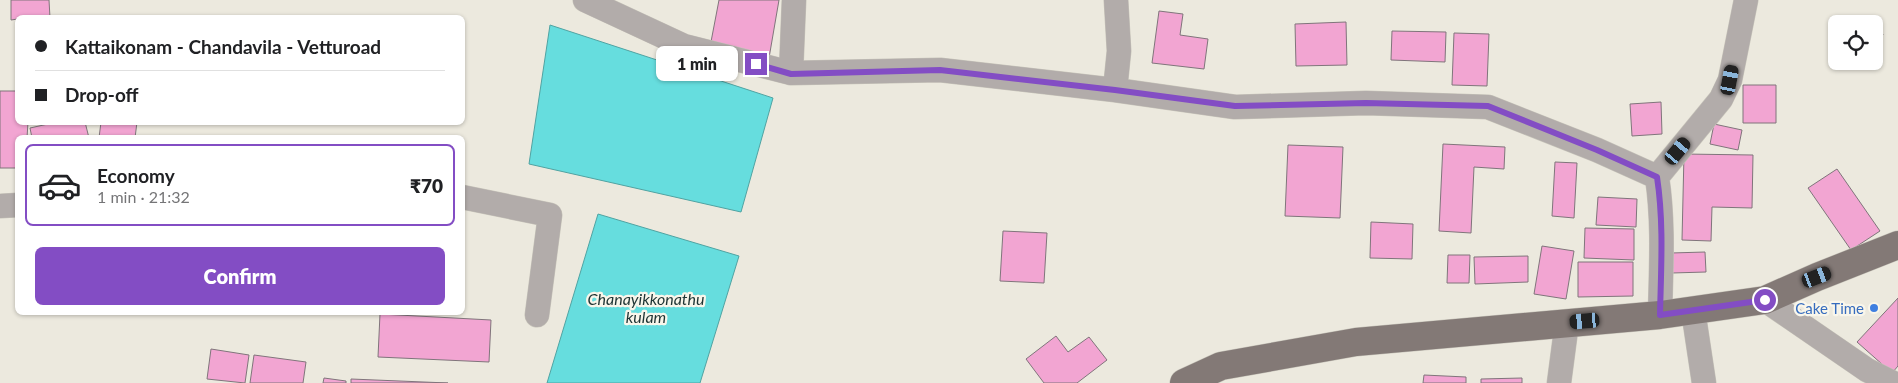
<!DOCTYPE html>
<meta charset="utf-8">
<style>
body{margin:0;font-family:Lato,sans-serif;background:#f2f2f2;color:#202124;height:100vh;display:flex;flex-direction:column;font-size:19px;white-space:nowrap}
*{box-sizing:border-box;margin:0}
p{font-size:16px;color:#757577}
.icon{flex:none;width:28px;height:28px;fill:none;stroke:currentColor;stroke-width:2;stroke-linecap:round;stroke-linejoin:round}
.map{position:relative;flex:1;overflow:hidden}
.drawer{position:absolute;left:15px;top:135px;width:450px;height:180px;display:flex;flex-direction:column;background:#fff;border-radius:8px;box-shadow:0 1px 4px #0004}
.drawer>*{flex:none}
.hud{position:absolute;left:15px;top:15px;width:450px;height:110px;border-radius:8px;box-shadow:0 1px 4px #0004;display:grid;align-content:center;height:110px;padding:0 20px;background:#fff}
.fabs{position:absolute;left:1828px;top:15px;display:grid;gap:10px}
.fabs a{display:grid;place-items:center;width:55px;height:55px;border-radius:8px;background:#fff;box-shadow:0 1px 4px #0004;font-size:25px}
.end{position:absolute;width:22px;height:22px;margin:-11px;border:6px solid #834dc4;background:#fff;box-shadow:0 0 0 2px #fff}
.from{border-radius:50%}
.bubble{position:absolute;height:35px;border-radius:8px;background:#fff;box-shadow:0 1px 4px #0004;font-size:16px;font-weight:800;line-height:35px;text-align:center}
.car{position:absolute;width:15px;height:30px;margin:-15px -8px;border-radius:6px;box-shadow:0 0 4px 1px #0007;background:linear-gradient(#222 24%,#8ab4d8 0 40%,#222 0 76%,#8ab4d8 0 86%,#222 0)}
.hud b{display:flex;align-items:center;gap:18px;height:48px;font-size:19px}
.hud b+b{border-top:1px solid #e0e0e0}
.hud i{width:12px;height:12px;background:#202124}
ul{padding:9px 0 0;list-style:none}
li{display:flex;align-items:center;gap:15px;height:82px;margin:0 10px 8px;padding:0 10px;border:2px solid transparent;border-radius:8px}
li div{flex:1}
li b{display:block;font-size:19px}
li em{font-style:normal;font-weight:800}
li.current{border-color:#834dc4}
li>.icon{width:45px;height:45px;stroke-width:1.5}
.primary-button{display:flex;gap:10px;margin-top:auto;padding:10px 20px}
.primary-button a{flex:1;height:58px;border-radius:8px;background:#834dc4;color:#fff;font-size:20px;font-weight:800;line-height:58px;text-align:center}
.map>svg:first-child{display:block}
.water{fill:#66ddde;stroke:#50a3a2}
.building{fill:#f2a5d2;stroke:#80757b}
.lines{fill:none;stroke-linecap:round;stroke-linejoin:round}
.street-casing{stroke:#c7c4ba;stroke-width:25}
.primary-casing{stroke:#c7c4ba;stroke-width:29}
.street{stroke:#b2acaa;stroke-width:24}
.primary{stroke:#837976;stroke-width:28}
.route{stroke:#834dc4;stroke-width:6}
.shop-dot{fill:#3f7fe0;stroke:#f9f6eb;stroke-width:2}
.labels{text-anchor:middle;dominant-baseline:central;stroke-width:4.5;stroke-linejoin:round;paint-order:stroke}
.shop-label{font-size:15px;fill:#366cbe;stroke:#f9f6eb;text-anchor:end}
.water-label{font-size:16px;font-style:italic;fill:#1e3333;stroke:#f9f6eb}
</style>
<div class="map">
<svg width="1898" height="383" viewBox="0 0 1898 383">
<rect width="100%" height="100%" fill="#ece9de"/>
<path class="water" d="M550,25L773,98L741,212L529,164Z
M598,214L739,256L700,383H547Z"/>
<path class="building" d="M11,0H49L50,18H18V19L11,20Z
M719,0H779L769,58L710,47Z
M1159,11L1183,14L1180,35L1208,39L1204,69L1152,63Z
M1346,22L1347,65L1296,66L1295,24Z
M1392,31L1446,32L1445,62L1391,60Z
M1874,31L1883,34L1874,59Z
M1454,33L1489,34L1487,86L1452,85Z
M1743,85H1776V123H1743Z
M0,91H18V122H28L27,138H18V168H0Z
M1661,102L1662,134L1632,136L1630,104Z
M57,122H85L89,138H32L30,128Z
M101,122H137L135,138H99Z
M1714,124L1742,130L1738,150L1710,144Z
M1443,144L1505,147L1504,169L1474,167L1471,233L1439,231Z
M1288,145L1343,147L1340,218L1285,216Z
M1684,154L1753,155L1752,208L1712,207L1711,241L1682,240Z
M1555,162L1577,163L1574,218L1552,216Z
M1837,169L1880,231L1851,250L1808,188Z
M1598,197L1637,199L1636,227L1596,225Z
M1371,222L1413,224L1412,259L1370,258Z
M1585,228L1634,229V260L1584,258Z
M1003,231L1047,233L1044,283L1000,281Z
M1542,246L1574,251L1566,299L1534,294Z
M1705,252L1706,272L1672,273L1671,253Z
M1448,255H1470L1469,283H1447Z
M1528,256V282L1475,284L1474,257Z
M1578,262H1633V296L1578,297Z
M1898,298V366L1892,373L1857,342Z
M380,314L491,320L489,362L378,357Z
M1056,336L1068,352L1089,337L1107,360L1077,383H1044L1026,359Z
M211,349L249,355L245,383L207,379Z
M254,355L306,362L303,383H250Z
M1424,375L1466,377V383H1423Z
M324,378L346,381V383H323Z
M1522,378V383H1481V379Z
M351,379L448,383H351Z"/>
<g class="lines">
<g class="street-casing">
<path id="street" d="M585,0L684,46L791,73L940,70L1115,90
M1116,0L1119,51L1115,90L1235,107L1366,103L1488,107L1597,150L1657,177C1664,223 1661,269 1660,315
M791,73L794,0
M1657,177L1721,99L1730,80L1746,0
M462,197L550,215L537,315
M0,206L18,205
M1765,300L1867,370L1893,383
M1693,310L1704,383
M1559,383L1567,322"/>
</g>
<g class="primary-casing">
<path id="primary" d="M1184,383L1221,366L1356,342L1660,315L1765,300L1817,277L1898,245"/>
</g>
<use href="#street" class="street"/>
<use href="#primary" class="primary"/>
</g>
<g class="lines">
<path class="route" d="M756,64L791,74L940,70L1115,90L1235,106L1366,103L1488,106L1597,150L1657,177C1664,223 1661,269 1660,315L1765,300"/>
</g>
<circle class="shop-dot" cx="1874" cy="308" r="5"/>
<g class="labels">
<g class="shop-label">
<text x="1864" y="308">Cake Time</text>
</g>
<g class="water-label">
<text x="646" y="298">Chanayikkonathu<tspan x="646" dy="18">kulam</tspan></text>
</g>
</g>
</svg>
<div class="fabs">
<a><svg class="icon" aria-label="locate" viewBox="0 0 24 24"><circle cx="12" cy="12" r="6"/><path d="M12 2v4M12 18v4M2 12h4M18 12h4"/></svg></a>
</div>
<i class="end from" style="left:1765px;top:300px"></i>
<i class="end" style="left:756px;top:64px"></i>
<div class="bubble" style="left:656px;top:46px;width:82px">1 min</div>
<i class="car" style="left:1730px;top:80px;rotate:11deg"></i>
<i class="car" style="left:1678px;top:151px;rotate:40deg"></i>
<i class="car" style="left:1817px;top:277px;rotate:69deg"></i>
<i class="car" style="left:1585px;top:321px;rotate:265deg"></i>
<div class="hud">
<b><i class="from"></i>Kattaikonam - Chandavila - Vetturoad</b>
<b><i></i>Drop-off</b>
</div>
<section class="drawer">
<ul>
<li class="current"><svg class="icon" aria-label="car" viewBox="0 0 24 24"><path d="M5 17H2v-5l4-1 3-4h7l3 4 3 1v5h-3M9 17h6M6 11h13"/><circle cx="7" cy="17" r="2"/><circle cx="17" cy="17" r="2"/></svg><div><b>Economy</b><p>1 min · 21:32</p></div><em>₹70</em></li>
</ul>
<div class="primary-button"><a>Confirm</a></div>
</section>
</div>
